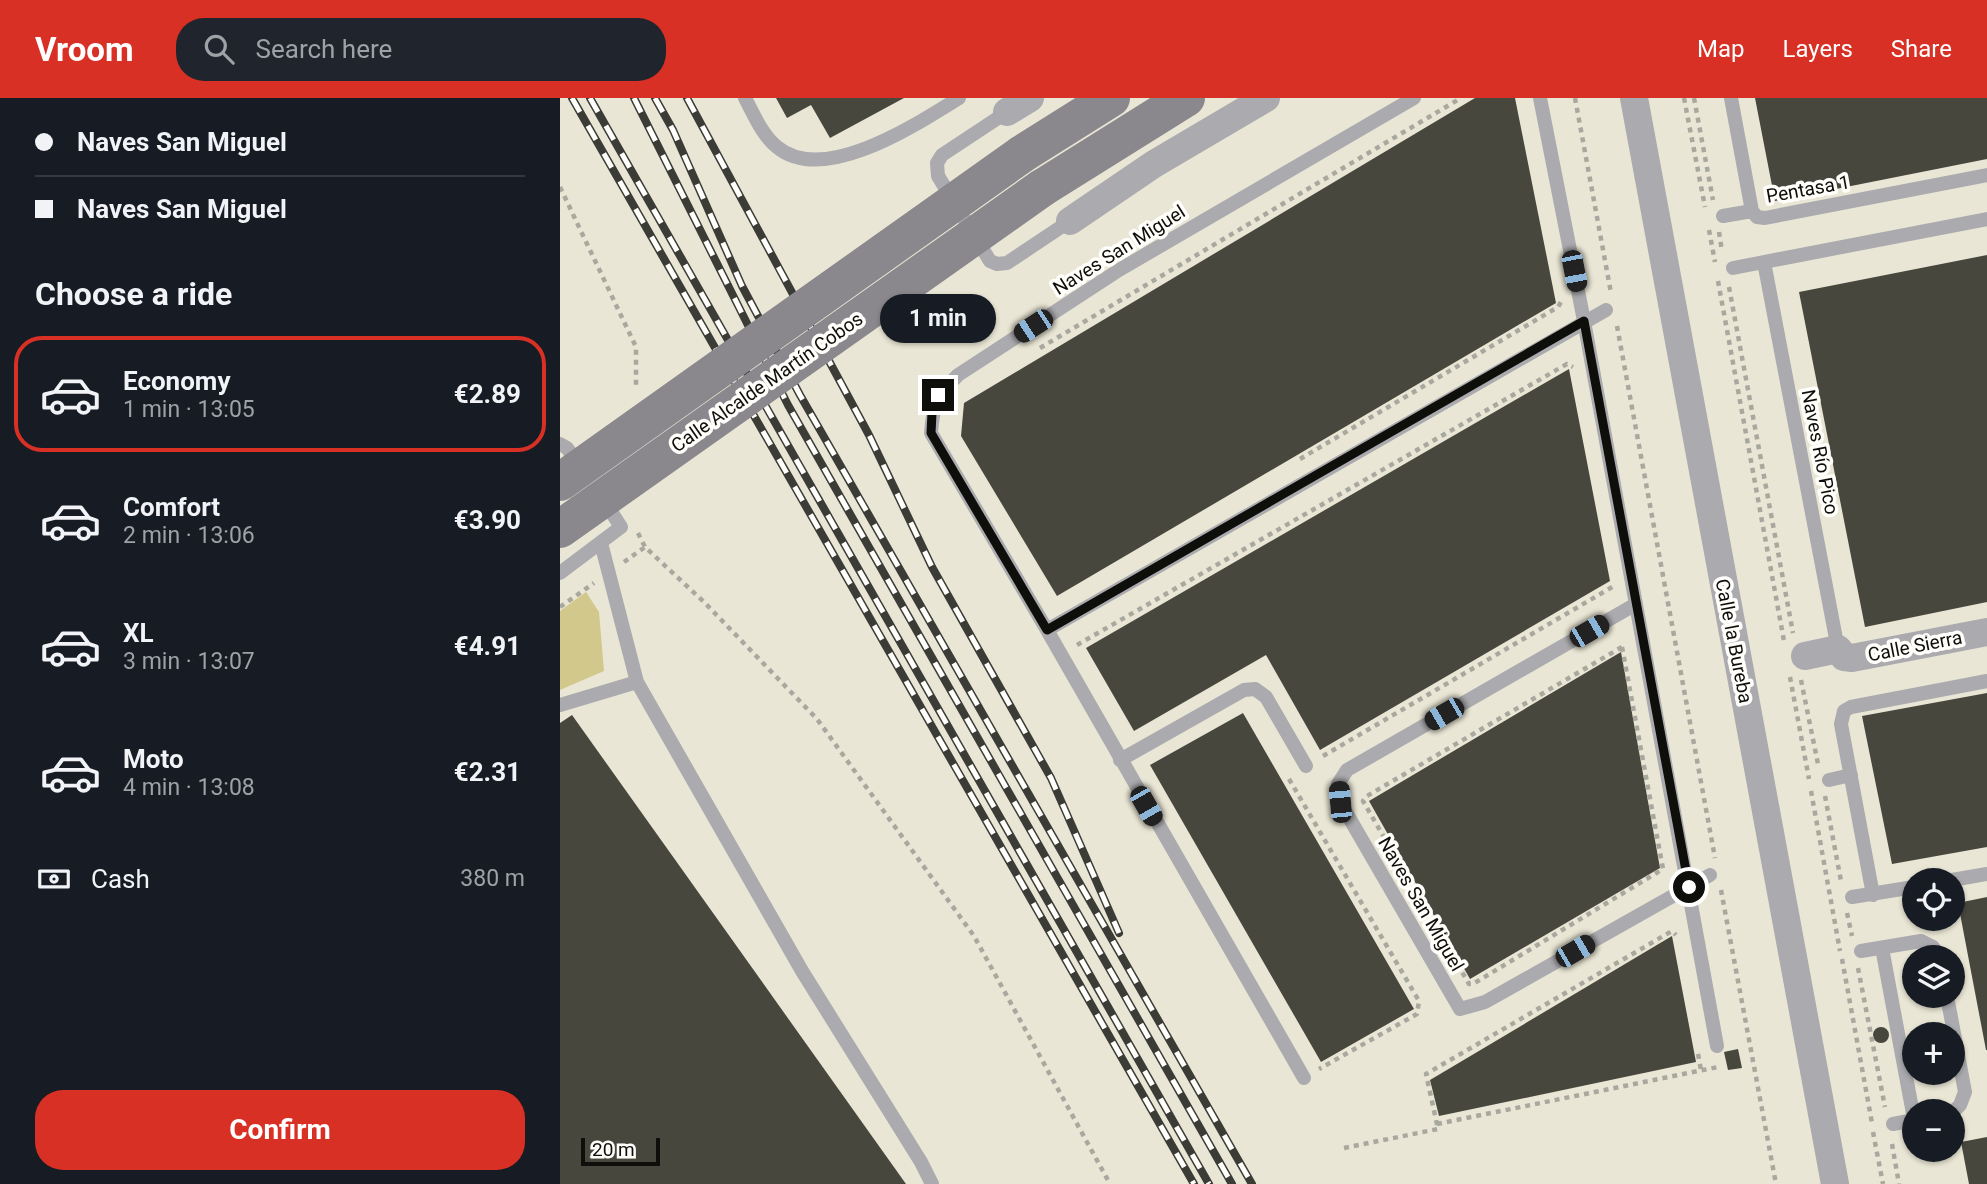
<!DOCTYPE html>
<meta charset="utf-8">
<style>
body{margin:0;font-family:Roboto,sans-serif;background:#20242c;color:#f1f3f6;height:100vh;display:flex;flex-direction:column;font-size:26px;white-space:nowrap}
*{box-sizing:border-box;margin:0}
p{font-size:23px;color:#9ea1a6}
.icon{flex:none;width:38px;height:38px;fill:none;stroke:currentColor;stroke-width:2;stroke-linecap:round;stroke-linejoin:round}
.map{position:relative;flex:1;overflow:hidden}
.drawer{display:flex;flex-direction:column;background:#171b24;width:560px}
.drawer>*{flex:none}
.guide{display:grid;align-content:center;height:154px;padding:0 35px;background:#171b24}
.fabs{position:absolute;left:1342px;top:770px;display:grid;gap:14px}
.fabs a{display:grid;place-items:center;width:63px;height:63px;border-radius:50%;background:#171b24;box-shadow:0 2px 5px #0004;font-size:35px}
.scale{position:absolute;left:21px;bottom:18px;width:79px;box-sizing:border-box;padding-left:7px;border:4px solid #0e0e0a;border-top:0;font-size:19px;line-height:24px;white-space:nowrap;color:#0e0e0a;-webkit-text-stroke:5px #fffefa;paint-order:stroke}
.end{position:absolute;width:32px;height:32px;margin:-16px;border:9px solid #0e0e0a;background:#fff;box-shadow:0 0 0 4px #fff}
.from{border-radius:50%}
.bubble{position:absolute;height:49px;border-radius:24px;background:#171b24;box-shadow:0 2px 5px #0004;font-size:23px;font-weight:700;line-height:49px;text-align:center}
.car{position:absolute;width:21px;height:42px;margin:-21px -10px;border-radius:9px;box-shadow:0 0 5px 2px #0007;background:linear-gradient(#222 24%,#8ab4d8 0 40%,#222 0 76%,#8ab4d8 0 86%,#222 0)}
.guide b{display:flex;align-items:center;gap:24px;height:66px;font-size:26px}
.guide b+b{border-top:2px solid #363941}
.guide i{width:18px;height:18px;background:#f1f3f6}
ul{padding:0;list-style:none}
li{display:flex;align-items:center;gap:21px;height:116px;margin:0 14px 10px;padding:0 21px;border:4px solid transparent;border-radius:28px}
li div{flex:1}
li b{display:block;font-size:26px}
li em{font-style:normal;font-weight:700}
li.active{border-color:#d93025}
li>.icon{width:63px;height:63px;stroke-width:1.5}
h2{padding:0 35px;font-size:32px;line-height:84px}
.pay{display:flex;align-items:center;gap:18px;height:77px;padding:0 35px;font-size:26px}
.pay p{margin-inline-start:auto}
.primary-button{display:flex;gap:14px;margin-top:auto;padding:14px 35px}
.primary-button a{flex:1;height:80px;border-radius:28px;background:#d93025;color:#fff;font-size:28px;font-weight:700;line-height:80px;text-align:center}
header{display:flex;align-items:center;gap:42px;box-sizing:border-box;height:98px;padding:0 35px;background:#d93025;color:#fff}
header strong{font-size:33px}
nav{display:flex;gap:38px;margin-inline-start:auto;font-size:24px}
.search{width:490px;height:63px;background:#20242c;display:flex;align-items:center;gap:18px;box-sizing:border-box;padding:0 24px;border-radius:28px;color:#9ea1a6;font-size:26px}
main{display:flex;flex:1;min-height:0}
.map>svg:first-child{display:block}
.built{fill:#e9e6d5;fill-rule:evenodd}
.green{fill:#d2c88b}
.building{fill:#48473e}
.lines{fill:none;stroke-linecap:round;stroke-linejoin:round}
.path{stroke:#a9a89f;stroke-width:4.5;stroke-dasharray:5 5;stroke-linecap:butt}
.lane{stroke:#abaaae;stroke-width:14}
.street{stroke:#abaaae;stroke-width:28}
.secondary{stroke:#8a878d;stroke-width:38}
.rail-casing{stroke:#3c3c37;stroke-width:8}
.rail{stroke:#fffefa;stroke-width:5;stroke-dasharray:16;stroke-linecap:butt}
.secondary-bridge{stroke:#8a878d;stroke-width:38}
.route{stroke:#0e0e0a;stroke-width:9}
.labels{text-anchor:middle;dominant-baseline:central;stroke-width:7;stroke-linejoin:round;paint-order:stroke}
.street-label{font-size:19px;fill:#0e0e0a;stroke:#fffefa}
</style>
<header>
<strong>Vroom</strong>
<div class="search"><svg class="icon" aria-label="search" viewBox="0 0 24 24"><circle cx="10" cy="10" r="6"/><path d="M15 15l6 6"/></svg>Search here</div>
<nav><a>Map</a><a>Layers</a><a>Share</a></nav>
</header>
<main>
<section class="drawer">
<div class="guide">
<b><i class="from"></i>Naves San Miguel</b>
<b><i></i>Naves San Miguel</b>
</div>
<h2>Choose a ride</h2>
<ul>
<li class="active"><svg class="icon" aria-label="car" viewBox="0 0 24 24"><path d="M5 17H2v-5l4-1 3-4h7l3 4 3 1v5h-3M9 17h6M6 11h13"/><circle cx="7" cy="17" r="2"/><circle cx="17" cy="17" r="2"/></svg><div><b>Economy</b><p>1 min · 13:05</p></div><em>€2.89</em></li>
<li><svg class="icon" aria-label="car" viewBox="0 0 24 24"><path d="M5 17H2v-5l4-1 3-4h7l3 4 3 1v5h-3M9 17h6M6 11h13"/><circle cx="7" cy="17" r="2"/><circle cx="17" cy="17" r="2"/></svg><div><b>Comfort</b><p>2 min · 13:06</p></div><em>€3.90</em></li>
<li><svg class="icon" aria-label="car" viewBox="0 0 24 24"><path d="M5 17H2v-5l4-1 3-4h7l3 4 3 1v5h-3M9 17h6M6 11h13"/><circle cx="7" cy="17" r="2"/><circle cx="17" cy="17" r="2"/></svg><div><b>XL</b><p>3 min · 13:07</p></div><em>€4.91</em></li>
<li><svg class="icon" aria-label="car" viewBox="0 0 24 24"><path d="M5 17H2v-5l4-1 3-4h7l3 4 3 1v5h-3M9 17h6M6 11h13"/><circle cx="7" cy="17" r="2"/><circle cx="17" cy="17" r="2"/></svg><div><b>Moto</b><p>4 min · 13:08</p></div><em>€2.31</em></li>
</ul>
<div class="pay"><svg class="icon" aria-label="cash" viewBox="0 0 24 24"><path d="M3 7h18v10H3z"/><circle cx="12" cy="12" r="2"/></svg>Cash<p>380 m</p></div>
<div class="primary-button"><a>Confirm</a></div>
</section>
<div class="map">
<svg width="1427" height="1086" viewBox="0 0 1427 1086">
<rect width="100%" height="100%" fill="#f3f1e7"/>
<path class="built" d="M0,0H1427V1086H0ZM1354,782H1393V821H1354ZM1354,859H1393V898H1354ZM1354,936H1393V975H1354ZM1354,1013H1393V1052H1354Z"/>
<path class="green" d="M26,494L39,514L44,573L0,592V513Z"/>
<path class="building" d="M216,0H344L270,40L251,7L227,20Z
M915,0H955L996,205L497,498L401,338L404,305Z
M1195,0H1427V61L1215,103Z
M1427,157V504L1305,529L1239,194Z
M1009,271L1050,483L760,652L706,557L574,633L526,550Z
M1061,554L1100,770L910,881L809,703Z
M1427,595V749L1332,766L1302,618Z
M683,615L854,911L761,964L590,667Z
M12,617L346,1086H0V625Z
M1427,799V952H1426L1398,805Z
M1112,838L1136,964L879,1018L870,982Z
M1313 937a8 8 0 1 1 16 0a8 8 0 1 1-16 0Z
M1178,951L1182,970L1168,972L1164,954Z
M1427,1039V1086H1409L1401,1044Z"/>
<g class="lines">
<path class="path" d="M1015,0L1051,195
M1124,0L1145,109
M1134,0L1153,102
M0,89L76,249V291
M1149,132L1155,164
M1159,134L1162,153
M1158,183L1224,543
M1169,189L1233,535
M1057,228L1155,760
M480,250L901,0
M740,361L998,209L1001,204
M78,435L85,449L145,505L257,621L414,838L550,1086
M64,464L85,449
M0,509L34,485
M517,547L1007,266L1013,269
M1062,549L1103,771L913,886H909L803,703L807,698Z
M1230,579L1249,681
M1241,582L1258,666
M763,658L1054,488
M729,681L859,903L857,916L759,971
M1251,693L1280,853
M1265,698L1281,783
M1161,792L1216,1086
M1287,815L1292,838
M1282,861L1312,1025
M1298,870L1325,1009
M1138,956L1141,972
M877,1026L1158,969
M1313,1034L1323,1086
M1332,1046L1339,1086
M784,1050L878,1031L866,976L1112,833L1116,837"/>
<path class="lane" d="M185,0C194,17 202,37 217,49C264,88 357,26 399,0
M980,0L1024,223L1157,948
M1171,0L1192,113L1197,119L1205,120L1427,77
M447,14L382,57L377,65L378,78L430,163L437,166L447,165L510,123
M1163,118L1192,113
M1173,170L1204,164
M0,346L7,350L19,367
M41,445L77,584L242,873L361,1064L372,1086
M0,475L61,429L43,401
M1076,506L787,672L778,686L780,704L900,911L925,904L1150,777
M487,532L1046,212
M1278,551L1204,164L1427,121
M0,607L77,584
M560,662L684,592L695,591L706,599L746,668
M1269,682L1291,677
M1392,782L1427,776
M1313,797L1281,626L1284,613L1291,609L1427,583
M1292,799L1354,789
M1322,850L1354,1021
M1301,853L1361,843L1373,849L1379,859
M1387,898L1405,994L1400,1007L1393,1014
M744,980L487,532L371,335C373,306 377,298 398,277L559,172L854,0
M1333,1026L1354,1022"/>
<path class="street" d="M1074,0L1275,1086
M447,14L470,0
M510,123L594,66L706,0
M1245,558L1278,551L1284,559L1292,560L1427,534"/>
<path class="secondary" d="M462,56L551,0
M482,90L626,0"/>
<g class="rail-casing">
<path id="rail" d="M12,0L634,1086
M30,0L649,1086
M74,0L228,307L672,1086
M95,0L113,32L182,188L240,297L692,1086
M127,0L309,337L372,469L491,680L559,835"/>
</g>
<use href="#rail" class="rail"/>
<path class="secondary-bridge" d="M0,384L462,56
M0,431L482,90"/>
</g>
<g class="lines">
<path class="route" d="M378,297L372,315L371,335L487,532L1024,223L1129,789"/>
</g>
<g class="labels">
<g class="street-label">
<text transform="translate(1248 91) rotate(-10)">Pentasa 1</text>
<text transform="translate(559 152) rotate(-32)">Naves San Miguel</text>
<text transform="translate(207 284) rotate(-35)">Calle Alcalde Martín Cobos</text>
<text transform="translate(1260 354) rotate(79)">Naves Río Pico</text>
<text transform="translate(1174 543) rotate(79)">Calle la Bureba</text>
<text transform="translate(1355 548) rotate(-11)">Calle Sierra</text>
<text transform="translate(861 806) rotate(60)">Naves San Miguel</text>
</g>
</g>
</svg>
<div class="fabs">
<a><svg class="icon" aria-label="locate" viewBox="0 0 24 24"><circle cx="12" cy="12" r="6"/><path d="M12 2v4M12 18v4M2 12h4M18 12h4"/></svg></a>
<a><svg class="icon" aria-label="layers" viewBox="0 0 24 24"><path d="M12 4l9 5-9 5-9-5zM3 14l9 5 9-5"/></svg></a>
<a>+</a>
<a>−</a>
</div>
<div class="scale">20 m</div>
<i class="end from" style="left:1129px;top:789px"></i>
<i class="end" style="left:378px;top:297px"></i>
<div class="bubble" style="left:320px;top:196px;width:116px">1 min</div>
<i class="car" style="left:1014px;top:173px;rotate:169deg"></i>
<i class="car" style="left:473px;top:228px;rotate:237deg"></i>
<i class="car" style="left:1029px;top:533px;rotate:60deg"></i>
<i class="car" style="left:884px;top:616px;rotate:240deg"></i>
<i class="car" style="left:780px;top:704px;rotate:355deg"></i>
<i class="car" style="left:586px;top:708px;rotate:150deg"></i>
<i class="car" style="left:1015px;top:853px;rotate:60deg"></i>
</div>
</main>
